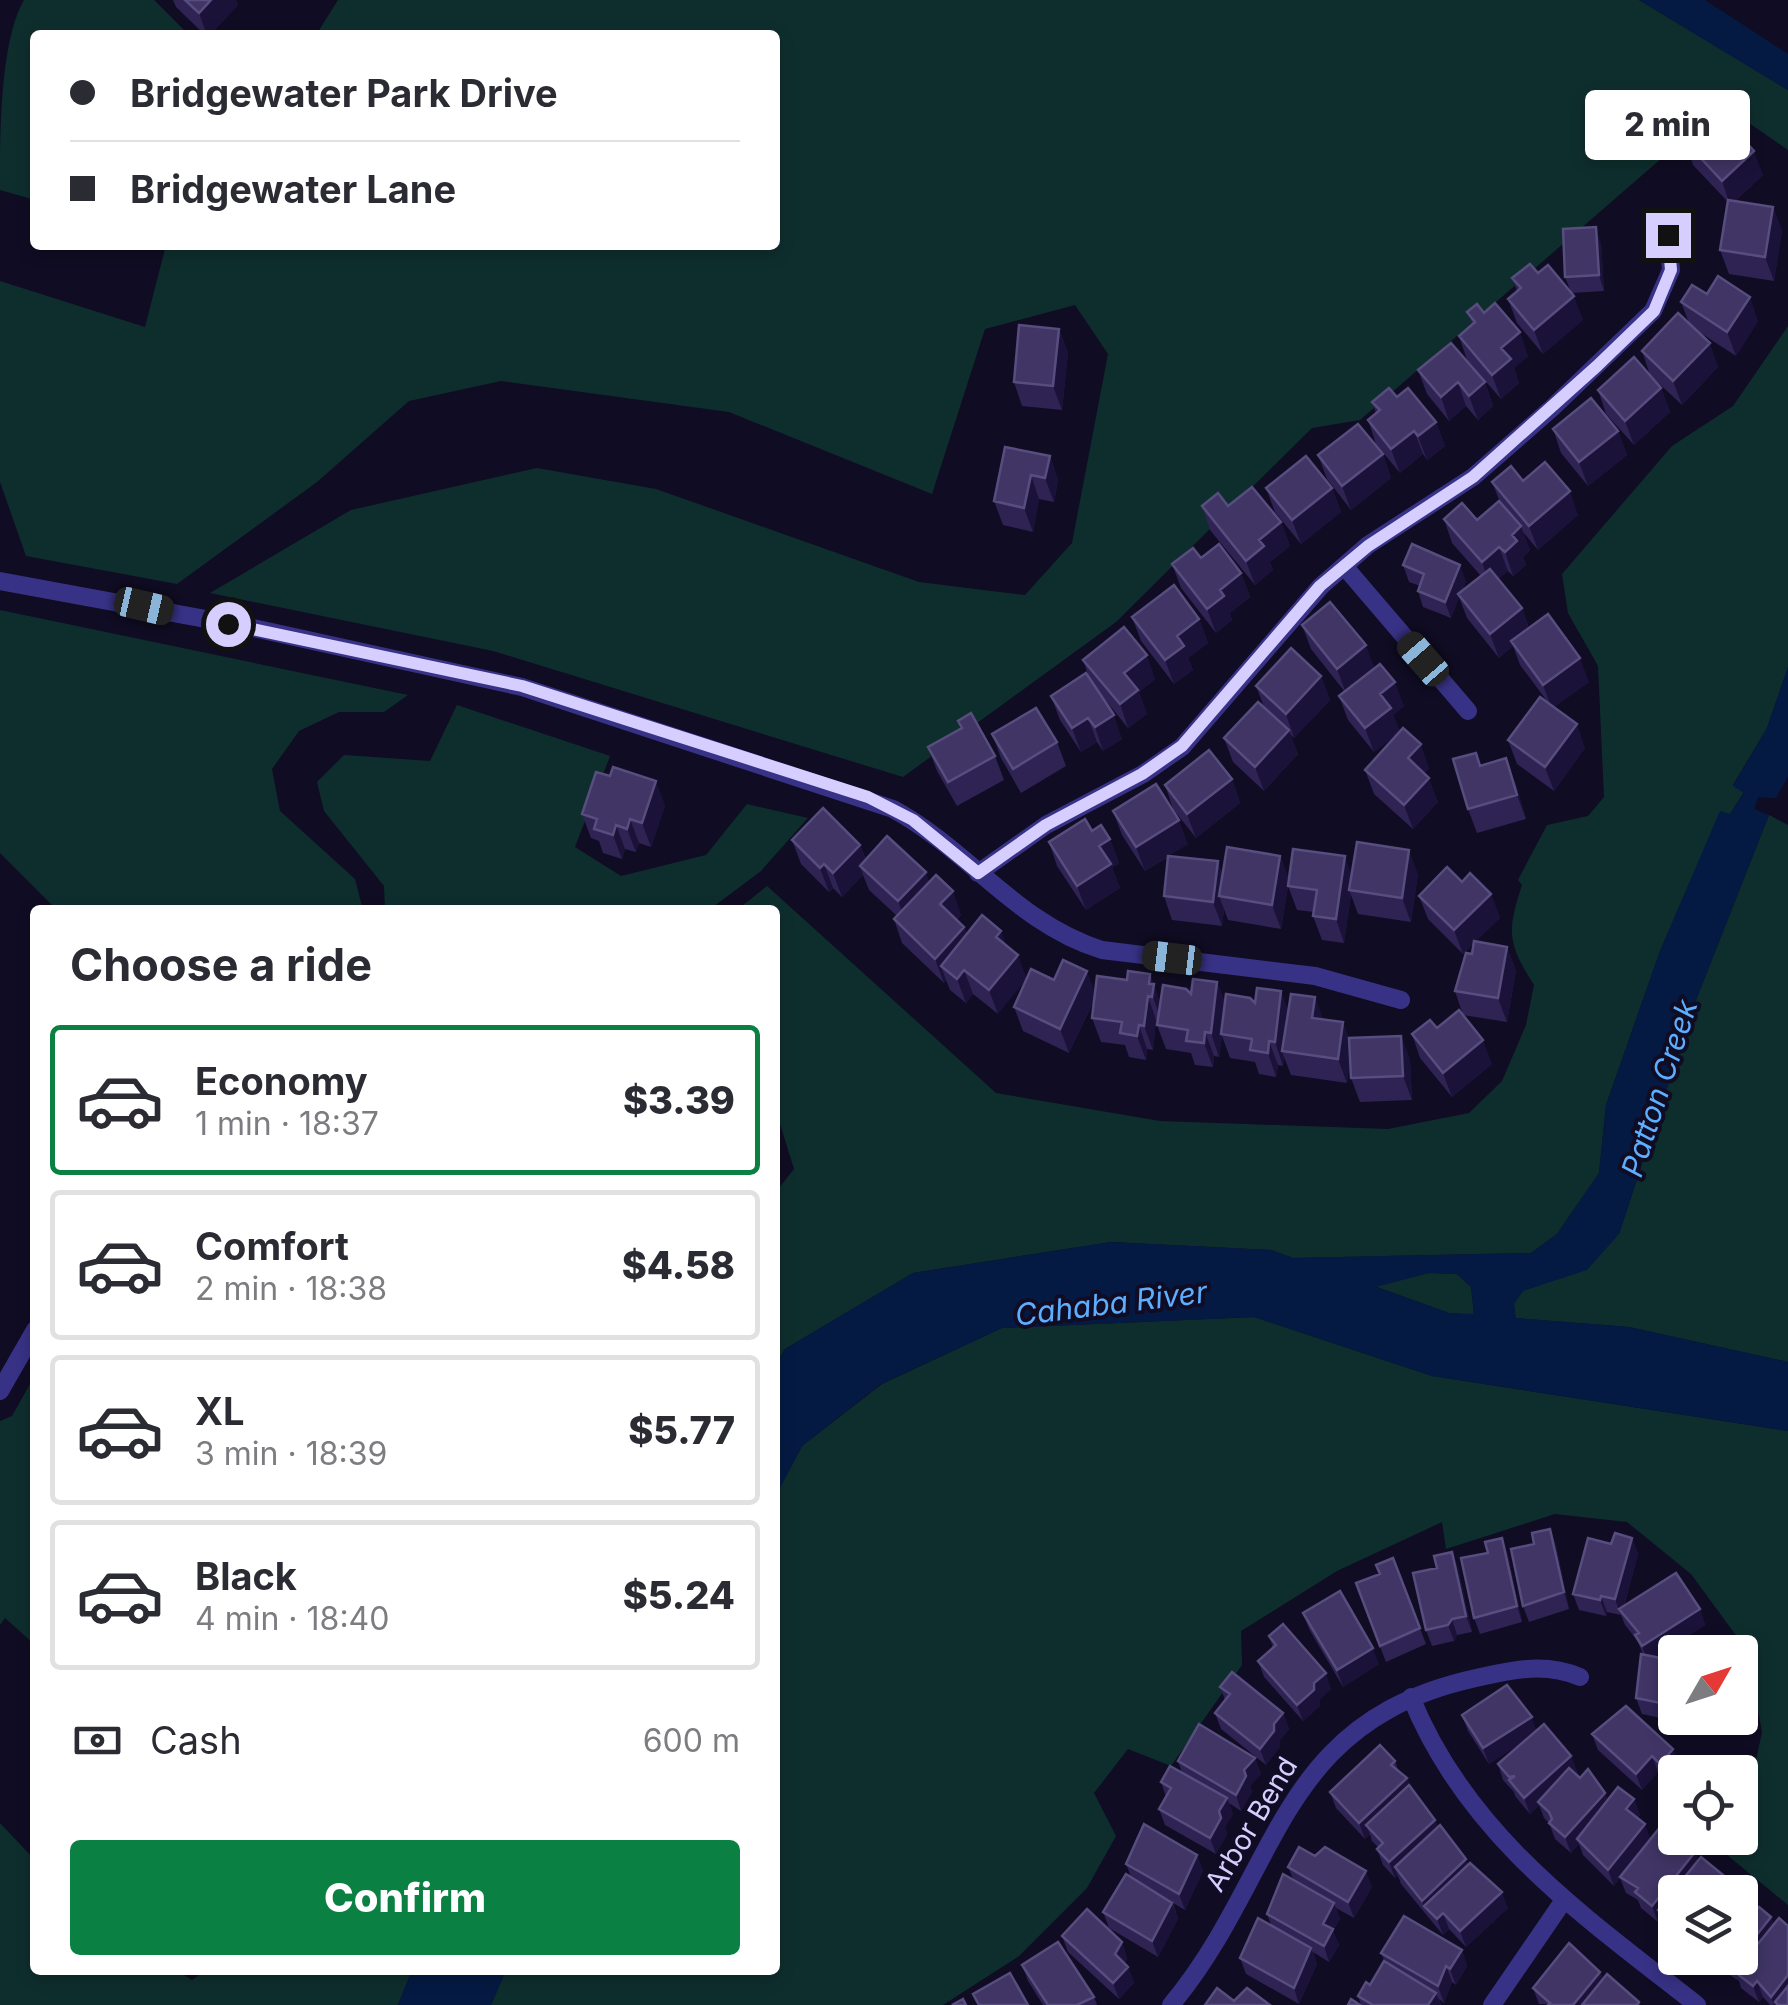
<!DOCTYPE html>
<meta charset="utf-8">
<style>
body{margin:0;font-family:Inter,sans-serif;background:#f7f7f7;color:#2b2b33;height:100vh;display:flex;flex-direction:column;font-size:38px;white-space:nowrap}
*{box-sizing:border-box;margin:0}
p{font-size:32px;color:#7c7c81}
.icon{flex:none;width:55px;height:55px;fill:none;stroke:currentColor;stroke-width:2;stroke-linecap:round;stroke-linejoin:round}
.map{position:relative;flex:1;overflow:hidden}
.sheet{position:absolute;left:30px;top:905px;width:750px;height:1070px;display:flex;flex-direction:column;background:#fff;border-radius:10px;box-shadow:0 5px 15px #0003}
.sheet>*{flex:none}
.banner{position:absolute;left:30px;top:30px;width:750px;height:220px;border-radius:10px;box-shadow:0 5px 15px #0003;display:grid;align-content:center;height:220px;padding:0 40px;background:#fff}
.needle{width:65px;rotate:51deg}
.buttons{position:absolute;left:1658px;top:1635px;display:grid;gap:20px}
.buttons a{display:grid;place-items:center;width:100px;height:100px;border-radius:10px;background:#fff;box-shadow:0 5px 15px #0003;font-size:50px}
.end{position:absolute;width:45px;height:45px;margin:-22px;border:12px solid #d5ceff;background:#111;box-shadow:0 0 0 5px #111}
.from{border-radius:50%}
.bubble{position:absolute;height:70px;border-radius:10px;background:#fff;box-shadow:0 5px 15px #0003;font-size:32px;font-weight:800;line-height:70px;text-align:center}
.car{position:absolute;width:30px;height:60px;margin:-30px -15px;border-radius:12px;box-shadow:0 0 8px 2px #0007;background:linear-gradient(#222 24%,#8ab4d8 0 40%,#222 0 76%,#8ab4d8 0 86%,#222 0)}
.banner b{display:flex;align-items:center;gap:35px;height:95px;font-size:38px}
.banner b+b{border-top:2px solid #e1e1e2}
.banner i{width:25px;height:25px;background:#2b2b33}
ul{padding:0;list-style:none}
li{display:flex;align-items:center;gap:30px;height:150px;margin:0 20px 15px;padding:0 20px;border:5px solid #e1e1e2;border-radius:10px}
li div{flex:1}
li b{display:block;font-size:38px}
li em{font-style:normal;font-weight:800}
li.active{border-color:#0b8043}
li>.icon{width:90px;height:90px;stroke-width:1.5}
h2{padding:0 40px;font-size:45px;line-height:120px}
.pay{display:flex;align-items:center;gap:25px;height:110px;padding:0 40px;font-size:38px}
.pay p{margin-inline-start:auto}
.button{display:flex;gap:20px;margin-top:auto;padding:20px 40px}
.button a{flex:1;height:115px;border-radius:10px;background:#0b8043;color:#fff;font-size:40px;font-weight:800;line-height:115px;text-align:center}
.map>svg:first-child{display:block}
.green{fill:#0e2e2d}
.water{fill:#051a43;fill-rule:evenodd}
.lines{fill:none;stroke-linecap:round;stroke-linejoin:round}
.street{stroke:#383286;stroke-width:18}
.wall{fill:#2e2353}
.shaded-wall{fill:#1a1238}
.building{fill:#403565;stroke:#574d7e;stroke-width:2.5}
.route{stroke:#d5ceff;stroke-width:12}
.labels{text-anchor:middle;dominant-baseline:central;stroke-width:8;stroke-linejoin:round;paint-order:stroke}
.street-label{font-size:28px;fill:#d5ceff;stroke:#100c23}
.water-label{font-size:30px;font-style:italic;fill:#5caeff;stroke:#100c23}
</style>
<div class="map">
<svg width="1788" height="2005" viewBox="0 0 1788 2005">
<rect width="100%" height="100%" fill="#100c23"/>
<path class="green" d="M24,0H154L189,35H35V200L0,190C0,135 0,41 24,0Z
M338,0H1639L1788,90V150L1723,105L1360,420L1312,428L1116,622L903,777L493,651L210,593L351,510L537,468L656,489L919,582L1025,595L1072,543L1108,354L1075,305L985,329L932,494L729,412L501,381L409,401L317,482L177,584L26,556L0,482V281L145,327L166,245H775V35H316Z
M1788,326V667L1767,728L1733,785L1744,792L1730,814L1720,812L1660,951L1606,1105L1599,1173L1557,1234L1531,1253L1293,1258L1271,1250L1111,1242L913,1273L785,1349L775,1366V1193L794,1169L775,1108V910H737L767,886L996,1093L1160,1121L1388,1129L1469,1113L1502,1081L1526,1025L1534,985C1507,943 1507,931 1522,885L1518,880L1547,825L1588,816L1604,797L1598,666L1568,613L1562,574L1672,446L1733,406Z
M0,610L408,695L384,712H339L299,731L272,769L280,811L355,879L363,910H57L0,853Z
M457,705L610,756L575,847L621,876L706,855L747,804L808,818L761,871L709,910H385L384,886L324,811L317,782L344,755L430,761Z
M1769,815L1788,825V1362L1629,1327L1515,1318L1514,1303L1523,1291L1619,1234L1696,1000Z
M1429,1273L1457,1274L1471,1287L1474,1315L1449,1313L1374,1286Z
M1254,1317L1432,1376L1788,1431V1905L1710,1841L1740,1838V1792L1754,1770L1762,1732L1746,1649L1691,1574L1627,1522L1555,1514L1446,1549L1442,1522L1337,1571L1241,1631L1242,1665L1171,1766L1128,1749L1094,1793L1116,1836L1087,1888L1019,1956L943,2005H491L506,1970H775V1497L802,1446L882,1384L1002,1328Z
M35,1375V1645L5,1618L0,1625V1421L12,1416Z
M0,1823L35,1860V1970H176L192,1980L206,1970H412L398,2005H0Z"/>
<path class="water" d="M1639,0H1705L1788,54V90Z
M1788,667V777L1776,798L1758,797L1754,809L1769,815L1696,1000L1619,1234L1587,1270L1523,1291L1514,1304L1516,1318L1629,1327L1788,1362V1431L1432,1376L1254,1317L1002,1328L881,1384L802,1446L775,1497V1366L785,1349L913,1273L1111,1242L1271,1250L1293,1258L1531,1253L1557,1234L1599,1173L1606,1105L1660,951L1720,811L1730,814L1744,793L1733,786L1767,728ZM1429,1273L1457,1274L1471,1287L1474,1314L1449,1313L1376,1287Z
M412,1970H506L491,2005H398Z"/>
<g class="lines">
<path class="street" d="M1344,566L1468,711
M0,581L249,627L522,687L893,809C970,851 1016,923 1102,950L1315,976L1401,1000
M978,873L1046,825L1143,774L1182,747L1321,586L1368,545L1473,477L1552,408L1653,311L1671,270L1668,235
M0,1391L35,1330
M1411,1697C1467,1836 1584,1916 1697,2005
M1171,2005C1282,1871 1275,1722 1476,1678C1513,1670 1544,1662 1580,1677
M1492,2005L1564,1900"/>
</g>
<path class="wall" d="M173,0H236L238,5L210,35H205L176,7Z
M1685,141L1763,175L1735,201L1773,207L1782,231L1774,281L1729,274L1720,250L1728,202L1693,165Z
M1601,243L1604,291L1572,293L1583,320L1543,354L1517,323L1508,299L1517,291L1512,278L1538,273L1571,292L1565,277Z
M1707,294L1758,321L1736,356L1696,330L1718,367L1682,405L1650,375L1642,351L1689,323L1681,302Z
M1467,312L1484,313L1528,356L1514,368L1519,383L1501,399L1467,360L1459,336L1472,324Z
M1059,329L1068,353L1062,410L1022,406L1014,382Z
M1418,370L1485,382L1493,406L1478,420L1466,406L1449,421L1427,394Z
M1661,388L1670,412L1634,445L1606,414L1598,390Z
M1397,397L1436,422L1445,446L1427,460L1423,454L1400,473L1376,444L1368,420L1376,413L1372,402Z
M1553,429L1618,431L1627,455L1588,486L1561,453Z
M1383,454L1391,478L1351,510L1327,479L1318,455Z
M1050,456L1058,480L1054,502L1039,499L1033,532L1003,525L994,501Z
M1523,481L1578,515L1538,550L1523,532L1530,550L1523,557L1526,565L1513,576L1508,571L1498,579L1522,608L1529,628L1589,682L1554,707L1585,748L1554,791L1517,764L1508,740L1547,701L1520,665L1513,646L1499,658L1467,618L1459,597L1451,618L1423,607L1418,591L1420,586L1409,582L1403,565L1466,581L1462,591L1481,576L1452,543L1444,519L1477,520L1500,502L1492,482Z
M1266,488H1332L1341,512L1301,544L1275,512Z
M1202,506H1228L1281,522L1290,546L1270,562L1273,570L1255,585L1210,530Z
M1201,558L1241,573L1250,597L1230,613L1232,620L1216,633L1181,588L1172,564Z
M1132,617L1199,619L1208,643L1188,658L1193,670L1174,684L1141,641Z
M1302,625L1374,668L1404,706L1393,715L1400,732L1374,752L1348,720L1339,696L1345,692L1311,649Z
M1083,660L1155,679L1139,692L1147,714L1128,728L1098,691L1122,739L1103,751L1097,742L1081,752L1060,720L1051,696L1090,680Z
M1321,676L1330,700L1294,738L1290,734L1298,754L1264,791L1233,762L1224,738L1264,707L1256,686Z
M958,721L995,756L1004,780L957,806L937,771L928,747L961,728Z
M992,734L1057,742L1066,766L1021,793L1001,758Z
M1480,766L1515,782L1526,819L1477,833L1468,809Z
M1429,768L1424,773L1438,802L1413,829L1374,794L1365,770Z
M1232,779L1240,803L1196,838L1173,809L1165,785Z
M665,805L651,847L639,843L636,852L625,849L622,859L603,853L599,841L591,838L582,814Z
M1113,811L1188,844L1168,856L1223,876L1280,856L1289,880L1281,929L1228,920L1224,909L1222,926L1172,920L1164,896L1168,857L1145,871L1122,835Z
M1092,831L1110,839L1119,863L1112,868L1120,888L1086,910L1057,866L1049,842Z
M792,840L860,845L866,860L929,882L961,915L957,920L964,927L967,934L982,915L998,1014L973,994L966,1003L950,990L946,980L944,983L902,943L894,919L897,916L869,890L863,875L842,897L833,888L829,892L801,864Z
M1418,874L1411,922L1358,914L1351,895L1344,943L1322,940L1313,916L1314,912L1297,910L1288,886L1352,875Z
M1462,882L1491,894L1500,918L1476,941L1507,947L1516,971L1507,1022L1463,1015L1455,991L1472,954L1474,943L1463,954L1428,919L1419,896Z
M1150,974L1160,1003L1191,994L1217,982L1225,1003H1255L1323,1020L1349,1039L1401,1036L1410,1060L1412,1100L1360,1102L1351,1078L1350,1060L1347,1083L1291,1075L1284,1057L1283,1066L1278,1065L1276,1077L1259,1074L1255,1062L1230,1058L1222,1036L1219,1057L1214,1056L1213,1067L1195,1065L1191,1053L1166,1049L1157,1025L1158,1020H1156L1153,1050L1147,1049L1146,1060L1129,1057L1125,1045L1101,1042L1092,1018L1095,998L1069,1053L1023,1031L1014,1007L1054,980L1095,993L1127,980Z
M1437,1028L1492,1064L1452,1097L1420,1058L1412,1034Z
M1550,1529L1556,1545L1569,1609L1529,1622L1523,1606L1534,1544Z
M1502,1538L1508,1555L1522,1622L1480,1634L1474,1618L1488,1553Z
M1632,1538L1638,1554L1624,1606L1700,1609L1705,1625L1655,1657L1675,1661V1718H1704L1703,1727L1642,1714L1636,1698L1643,1654L1637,1640L1625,1625L1621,1615L1607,1612L1606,1616L1579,1610L1573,1594L1611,1544Z
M1452,1552L1458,1568L1472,1632L1457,1635L1454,1641L1432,1646L1426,1630L1437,1568Z
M1393,1558L1426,1644L1386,1662L1356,1583L1380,1574Z
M1303,1613L1379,1664L1343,1687L1309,1629Z
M1269,1636L1331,1689L1320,1699V1706L1303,1721L1264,1677L1258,1661L1273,1648Z
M1220,1687L1283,1713L1289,1729L1280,1740V1747L1266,1765L1221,1729L1215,1713L1225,1700Z
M1462,1715L1536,1730L1571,1756L1577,1772L1576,1774L1605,1793L1608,1800L1634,1799L1640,1815L1637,1818L1650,1839L1695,1852L1698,1861L1734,1884L1737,1892H1675V1934L1664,1926L1661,1918L1658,1922L1641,1908L1638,1900L1626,1893L1620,1878L1614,1886L1583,1855L1579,1844L1571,1853L1555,1839L1549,1823L1544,1818L1539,1805L1530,1814L1515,1796L1514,1792L1503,1780L1498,1764L1521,1743L1489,1764L1468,1731Z
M1592,1734L1673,1749L1679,1765L1666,1780L1658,1772L1642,1790L1598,1750Z
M1255,1758L1261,1774L1250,1786L1252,1792L1241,1811L1229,1803L1233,1814L1225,1827L1227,1834L1216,1854L1165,1825L1159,1809L1166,1797L1161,1782L1182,1773L1178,1761Z
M1395,1761L1399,1772L1407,1778L1411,1788L1435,1820L1438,1827L1466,1859L1468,1865L1508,1908L1466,1947L1449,1929L1443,1935L1401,1884L1398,1876L1395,1878L1383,1865L1377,1849L1379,1848L1372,1841L1370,1834L1365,1839L1336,1808L1330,1792Z
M1197,1855L1203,1871L1185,1910L1173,1903L1178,1919L1158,1957L1109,1928L1103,1912L1131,1877L1126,1864Z
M1288,1867L1372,1887L1354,1918L1336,1908L1340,1919L1333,1931L1339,1945L1329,1962L1313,1952L1317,1964L1299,2004L1246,1974L1240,1958L1271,1925L1267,1914L1293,1879Z
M1756,1910L1771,1917L1774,1924L1788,2005H1770L1763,1997L1759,2002L1741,1988L1739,1981L1704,1958H1740Z
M1062,1936L1122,1942L1127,1958L1125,1963L1128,1967L1134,1983L1119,1999L1068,1952Z
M1462,1950L1467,1966L1456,1985L1452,1982L1444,2003L1439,1999L1441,2005H1361L1358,1996L1370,1985L1385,1962L1381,1953Z
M1022,1965L1094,1997L1097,2005H1043L1028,1981Z
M1600,1972L1603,1979L1639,2002L1640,2005L1539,2004L1533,1988Z"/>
<path class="shaded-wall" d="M211,0H236L238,5L210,35H207L199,13Z
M1754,151L1763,175L1730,205L1722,181Z
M1773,207L1782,231L1774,281L1765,257Z
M1596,227L1601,243L1604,291L1599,275Z
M1574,296L1583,320L1543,354L1534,330Z
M1750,297L1758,321L1736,356L1727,332Z
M1059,329L1068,353L1062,410L1053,386Z
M1520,332L1528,356L1514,368L1519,383L1501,399L1492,375L1501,348Z
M1710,343L1718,367L1682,405L1673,381Z
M1458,382L1466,406L1449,421L1441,397Z
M1485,382L1493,406L1478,420L1469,396Z
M1661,388L1670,412L1634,445L1625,421Z
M1436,422L1445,446L1427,460L1418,436Z
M1414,431L1423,454L1400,473L1391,449Z
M1618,431L1627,455L1588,486L1579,462Z
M1383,454L1391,478L1351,510L1342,486Z
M1050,456L1058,480L1054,502L1045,478Z
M1031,475L1039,499L1033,532L1024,508Z
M1332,488L1341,512L1301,544L1292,520Z
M1570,491L1578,515L1538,550L1529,526Z
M1281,522L1290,546L1270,562L1273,570L1255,585L1246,561L1259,540Z
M1521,526L1530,550L1523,557L1526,565L1513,576L1505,552L1512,535Z
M1499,547L1508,571L1490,586L1482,562Z
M1460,565L1466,581L1451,618L1445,602Z
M1241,573L1250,597L1230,613L1232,620L1216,633L1207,609L1220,590Z
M1522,608L1530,632L1511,641L1513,646L1499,658L1490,634Z
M1199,619L1208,643L1188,658L1193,670L1174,684L1165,660L1177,636Z
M1366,645L1375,669L1346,693L1337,669Z
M1147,655L1155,679L1139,692L1147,714L1128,728L1120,704L1124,673Z
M1580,658L1589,682L1552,709L1543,685Z
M1321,676L1330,700L1294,738L1286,714Z
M1395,682L1404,706L1393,715L1400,732L1374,752L1365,728L1380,694Z
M1114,715L1122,739L1103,751L1095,727Z
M1088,718L1097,742L1081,752L1072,728Z
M1577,724L1585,748L1554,791L1545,767Z
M1289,730L1298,754L1264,791L1255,767Z
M1421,744L1429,768L1416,782L1408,758Z
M1506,758L1515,782L1526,819L1517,795Z
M1429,778L1438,802L1413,829L1404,805Z
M1232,779L1240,803L1196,838L1187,814Z
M656,781L665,805L651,847L642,823Z
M630,819L639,843L636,852L627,829Z
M1179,820L1188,844L1145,871L1136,847Z
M616,825L625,849L622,859L613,835Z
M1110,839L1119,863L1112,868L1120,888L1086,910L1077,886L1099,846Z
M860,845L869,869L860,866L863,875L842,897L833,873Z
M1409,850L1418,874L1411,922L1402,898Z
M1280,856L1289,880L1281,929L1272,905Z
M1345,856L1353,880L1349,890L1351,895L1344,943L1336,919Z
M1218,861L1226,885L1219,896L1224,909L1222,926L1213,902Z
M824,864L833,888L829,892L820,868Z
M926,872L934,896L907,925L898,901Z
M953,891L961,915L949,928L940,904Z
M1491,894L1500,918L1463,954L1454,930Z
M964,927L973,951L941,966L946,980L944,983L935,959Z
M1001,931L1010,955L996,937Z
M1507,947L1516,971L1507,1022L1498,998Z
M1018,955L1027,979L998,1014L989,990Z
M964,970L973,994L966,1003L957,979Z
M1087,971L1096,995L1069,1053L1060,1029Z
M1150,974L1162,1008L1161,1021L1149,984Z
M1217,982L1226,1006L1219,1057L1211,1033Z
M1281,991L1290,1015L1282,1051L1284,1057L1283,1066L1275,1042Z
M1148,996L1156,1020L1153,1050L1144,1026Z
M1315,997L1324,1021L1312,1018Z
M1343,1022L1352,1046L1347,1083L1338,1059Z
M1139,1025L1147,1049L1146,1060L1137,1036Z
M1205,1032L1214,1056L1213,1067L1204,1043Z
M1401,1036L1410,1060L1412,1100L1403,1076Z
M1483,1040L1492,1064L1452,1097L1443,1073Z
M1269,1041L1278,1065L1276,1077L1268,1053Z
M1550,1529L1556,1545L1569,1609L1564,1592Z
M1502,1538L1508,1555L1522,1622L1517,1606Z
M1632,1538L1638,1554L1622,1612L1619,1609L1621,1616L1615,1599Z
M1452,1552L1458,1568L1472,1632L1466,1616Z
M1601,1596L1607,1612L1606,1616L1600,1600Z
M1700,1609L1705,1625L1648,1662L1642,1646Z
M1452,1619L1457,1635L1454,1641L1448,1625Z
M1373,1648L1379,1664L1343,1687L1337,1670Z
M1326,1673L1331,1689L1320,1699V1706L1303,1721L1297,1705L1314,1683Z
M1283,1713L1289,1729L1280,1740V1747L1266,1765L1260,1749L1274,1724Z
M1532,1717L1537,1733L1489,1764L1483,1748Z
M1673,1749L1679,1765L1666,1780L1660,1764Z
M1571,1756L1577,1772L1540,1804L1538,1802L1539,1805L1530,1814L1524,1798Z
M1652,1756L1658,1772L1642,1790L1636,1774Z
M1255,1758L1261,1774L1250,1786L1252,1792L1241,1811L1236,1795L1244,1770Z
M1407,1778L1413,1794L1366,1825L1370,1834L1365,1839L1359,1823Z
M1605,1793L1611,1809L1577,1839L1579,1844L1571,1853L1565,1837Z
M1227,1798L1233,1814L1225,1827L1227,1834L1216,1854L1210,1838L1219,1811Z
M1634,1799L1640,1815L1632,1825L1626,1809Z
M1435,1820L1441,1836L1395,1867L1398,1876L1395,1878L1389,1862Z
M1645,1824L1651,1840L1614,1886L1608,1870Z
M1695,1852L1701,1869L1658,1910L1661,1918L1658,1922L1652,1906Z
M1197,1855L1203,1871L1185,1910L1179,1894Z
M1466,1859L1472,1875L1424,1906L1428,1917L1422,1901Z
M1366,1871L1372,1887L1354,1918L1348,1902Z
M1734,1884L1737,1892H1728Z
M1502,1892L1508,1908L1466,1947L1460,1931Z
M1172,1903L1178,1919L1158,1957L1152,1941Z
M1334,1903L1340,1919L1333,1931L1339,1945L1329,1962L1324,1946L1323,1924Z
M1443,1913L1449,1929L1443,1935L1437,1919Z
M1771,1917L1777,1933L1735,1972L1739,1981L1733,1965Z
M1122,1942L1127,1958L1121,1970L1115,1954Z
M1311,1948L1317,1964L1299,2004L1294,1988Z
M1462,1950L1467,1966L1456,1985L1450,1969Z
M1446,1966L1452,1982L1444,2003L1438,1986Z
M1128,1967L1134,1983L1119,1999L1113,1983Z
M1600,1972L1606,1988L1592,2005H1573Z
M1788,1975V1999L1775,2002L1776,2005H1774L1771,1997Z
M1757,1981L1763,1997L1759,2002L1753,1986Z
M1436,1993L1441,2005H1428Z"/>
<path class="building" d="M185,0H211L199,13Z
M1717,111L1754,151L1722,181L1685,141Z
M1728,200L1773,207L1765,257L1720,250Z
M1596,227L1599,275L1565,277L1563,229Z
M1530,264L1538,273L1548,265L1574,296L1534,330L1508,299L1521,288L1512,278Z
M1718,276L1750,297L1727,332L1681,302L1692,285L1707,294Z
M1495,303L1520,332L1501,348L1511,359L1492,375L1459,336L1475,322L1467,312L1477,304L1484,313Z
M1678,313L1710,343L1673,381L1642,351Z
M1019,325L1059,329L1053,386L1014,382Z
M1451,343L1485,382L1469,396L1458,382L1441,397L1418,370Z
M1634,357L1661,388L1625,421L1598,390Z
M1389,388L1397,397L1408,388L1436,422L1418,436L1414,431L1391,449L1368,420L1380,410L1372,402Z
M1591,398L1618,431L1579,462L1553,429Z
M1358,424L1383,454L1342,486L1318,455Z
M1005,447L1050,456L1045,478L1031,475L1024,508L994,501Z
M1306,456L1332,488L1292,520L1266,488Z
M1545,462L1570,491L1529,526L1492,482L1511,466L1523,481Z
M1252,487L1281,522L1259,540L1264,546L1246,561L1202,506L1218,493L1228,506Z
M1499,501L1521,526L1512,535L1517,541L1505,552L1499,547L1482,562L1444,519L1462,503L1477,520Z
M1219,544L1241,573L1220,590L1224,596L1207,609L1172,564L1193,548L1201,558Z
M1412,544L1460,565L1445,602L1418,591L1424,574L1403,565Z
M1490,569L1522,608L1490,634L1458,594Z
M1174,585L1199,619L1177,636L1184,646L1165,660L1132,617Z
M1330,602L1366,645L1337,669L1302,625Z
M1548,614L1580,658L1543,685L1511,641Z
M1124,627L1147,655L1124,673L1138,690L1120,704L1083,660Z
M1291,648L1321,676L1286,714L1256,686Z
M1380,664L1395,682L1380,694L1391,708L1365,728L1339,696Z
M1086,673L1114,715L1095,727L1088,718L1072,728L1051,696Z
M1540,697L1577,724L1545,767L1508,740Z
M1258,702L1289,730L1255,767L1224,738Z
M1036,708L1057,742L1013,769L992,734Z
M971,713L995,756L948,782L928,747L962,728L958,721Z
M1403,728L1421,744L1408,758L1429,778L1404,805L1365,770Z
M1209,750L1232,779L1187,814L1165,785Z
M1476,753L1480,766L1506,758L1517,795L1468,809L1453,759Z
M613,767L656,781L642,823L630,819L627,829L616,825L613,835L594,829L597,819L582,814L596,772L610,776Z
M1156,784L1179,820L1136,847L1113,811Z
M823,808L860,845L833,873L824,864L820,868L792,840Z
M1085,819L1092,831L1101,825L1110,839L1099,846L1111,864L1077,886L1049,842Z
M887,836L926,872L898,901L860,866Z
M1357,842L1409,850L1402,898L1349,890Z
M1227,847L1280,856L1272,905L1219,896Z
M1293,849L1345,856L1336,919L1313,916L1317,890L1288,886Z
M1168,856L1218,861L1213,902L1164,896Z
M1447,867L1462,882L1470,873L1491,894L1454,930L1419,896Z
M936,875L953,891L940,904L964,927L935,959L894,919Z
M982,915L1001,931L996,937L1018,955L989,990L964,970L957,979L941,966Z
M1474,941L1507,947L1498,998L1455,991L1466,953L1472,954Z
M1063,960L1087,971L1060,1029L1014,1007L1031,969L1054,980Z
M1128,971L1150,974L1149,984H1154L1152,997L1148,996L1144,1026L1139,1025L1137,1036L1120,1033L1122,1022L1092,1018L1097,976L1127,980Z
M1193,979L1217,982L1211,1033L1205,1032L1204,1043L1186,1041L1188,1030L1157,1025L1163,985L1186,989L1191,994Z
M1257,988L1281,991L1275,1042L1269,1041L1268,1053L1250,1050L1252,1039L1221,1034L1226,994L1250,998L1255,1003Z
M1291,994L1315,997L1312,1018L1343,1022L1338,1059L1282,1051Z
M1459,1010L1483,1040L1443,1073L1412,1034L1430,1020L1437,1028Z
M1401,1036L1403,1076L1351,1078L1349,1038Z
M1550,1529L1564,1592L1523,1606L1511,1549L1534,1544L1532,1533Z
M1615,1533L1632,1538L1615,1599L1601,1596L1600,1600L1573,1594L1588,1538L1611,1544Z
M1502,1538L1517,1606L1474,1618L1461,1558L1488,1553L1485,1542Z
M1452,1552L1466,1616L1452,1619L1448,1625L1426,1630L1413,1573L1437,1568L1434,1556Z
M1393,1558L1420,1628L1380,1646L1356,1583L1380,1574L1376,1565Z
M1676,1573L1700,1609L1642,1646L1635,1635L1639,1633L1619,1609Z
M1340,1591L1373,1648L1337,1670L1303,1613Z
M1283,1624L1326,1673L1314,1683V1690L1297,1705L1258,1661L1276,1645L1269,1636Z
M1641,1654L1675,1661V1706L1636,1698Z
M1232,1672L1283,1713L1274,1724V1731L1260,1749L1215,1713L1230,1694L1220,1687Z
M1507,1685L1532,1717L1483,1748L1462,1715Z
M1626,1706L1673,1749L1660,1764L1652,1756L1636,1774L1592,1734Z
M1199,1724L1255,1758L1244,1770L1246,1776L1236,1795L1178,1761Z
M1544,1724L1571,1756L1524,1798L1509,1780L1515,1776L1509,1777L1498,1764Z
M1380,1745L1395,1761L1391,1765L1407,1778L1359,1823L1330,1792Z
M1170,1766L1227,1798L1219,1811L1221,1818L1210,1838L1159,1809L1171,1788L1161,1782Z
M1569,1768L1580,1778L1588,1769L1605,1793L1565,1837L1549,1823L1552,1819L1549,1812L1538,1802Z
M1409,1785L1435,1820L1389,1862L1377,1849L1383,1843L1366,1825Z
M1618,1787L1634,1799L1626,1809L1645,1824L1608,1870L1577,1839Z
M1144,1824L1197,1855L1179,1894L1126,1864Z
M1440,1825L1466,1859L1422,1901L1395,1867Z
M1661,1826L1695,1852L1652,1906L1635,1892L1638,1888L1620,1877Z
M1299,1847L1315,1856L1325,1847L1366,1871L1348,1902L1288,1867Z
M1701,1857L1734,1884L1728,1892H1675V1922L1658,1910Z
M1470,1863L1502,1892L1460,1931L1443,1913L1437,1919L1424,1906Z
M1126,1874L1172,1903L1152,1941L1103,1912Z
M1283,1874L1334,1903L1323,1924L1333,1929L1324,1946L1267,1914Z
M1740,1897L1756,1910L1759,1907L1771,1917L1740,1956Z
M1087,1909L1122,1942L1115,1954L1128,1967L1113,1983L1062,1936Z
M1404,1916L1462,1950L1450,1969L1446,1966L1438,1986L1381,1953Z
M1258,1918L1311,1948L1294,1988L1240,1958Z
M1779,1918L1788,1926V1975L1771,1997L1757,1981L1753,1986L1735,1972Z
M1058,1942L1094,1997L1077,2005H1048L1022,1965Z
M1569,1943L1600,1972L1573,2005H1548L1550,2003L1533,1988Z
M1722,1958H1739L1733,1965Z
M1384,1961L1436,1993L1428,2005H1373L1358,1996L1366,1982L1370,1985Z
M1010,1973L1028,2005H979L973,1994Z
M1607,1974L1639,2002L1637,2005H1582Z
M1788,1986V2005H1778L1775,2002Z
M1217,1988L1234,2001L1247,1988L1270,2005H1205Z
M963,1999L966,2005H952Z
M1351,1999L1360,2005H1348Z"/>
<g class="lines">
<path class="route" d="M228,624L522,686L868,797L913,820L978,873L1046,825L1142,774L1182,746L1320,586L1368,546L1473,477L1597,366L1654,311L1671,270L1668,235"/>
</g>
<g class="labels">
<g class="street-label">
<text transform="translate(1251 1824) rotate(-59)">Arbor Bend</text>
</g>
<g class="water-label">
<text transform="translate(1659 1088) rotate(-72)">Patton Creek</text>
<text transform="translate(1111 1303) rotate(-7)">Cahaba River</text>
</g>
</g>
</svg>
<div class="buttons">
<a><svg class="needle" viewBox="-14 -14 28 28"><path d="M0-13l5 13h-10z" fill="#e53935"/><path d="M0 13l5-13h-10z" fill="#7c7c81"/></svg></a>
<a><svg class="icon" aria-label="locate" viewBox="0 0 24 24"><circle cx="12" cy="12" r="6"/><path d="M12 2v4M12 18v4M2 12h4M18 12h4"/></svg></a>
<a><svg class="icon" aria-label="layers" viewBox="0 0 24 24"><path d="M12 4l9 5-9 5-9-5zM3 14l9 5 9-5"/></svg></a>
</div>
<i class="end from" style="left:228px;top:624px"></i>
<i class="end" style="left:1668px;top:235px"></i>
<div class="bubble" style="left:1585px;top:90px;width:165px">2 min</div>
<i class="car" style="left:144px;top:606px;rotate:103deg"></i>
<i class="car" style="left:1423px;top:659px;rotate:319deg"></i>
<i class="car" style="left:1172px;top:958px;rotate:277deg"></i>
<div class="banner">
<b><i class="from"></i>Bridgewater Park Drive</b>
<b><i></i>Bridgewater Lane</b>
</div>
<section class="sheet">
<h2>Choose a ride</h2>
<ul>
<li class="active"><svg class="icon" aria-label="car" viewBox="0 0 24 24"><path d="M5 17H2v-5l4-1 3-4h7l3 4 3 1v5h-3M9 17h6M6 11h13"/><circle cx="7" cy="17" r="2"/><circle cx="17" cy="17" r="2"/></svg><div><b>Economy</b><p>1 min · 18:37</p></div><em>$3.39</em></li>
<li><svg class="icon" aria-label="car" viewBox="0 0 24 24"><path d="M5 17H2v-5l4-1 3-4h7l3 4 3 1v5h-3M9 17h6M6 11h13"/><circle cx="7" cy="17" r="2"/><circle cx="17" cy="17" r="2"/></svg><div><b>Comfort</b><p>2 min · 18:38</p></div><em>$4.58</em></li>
<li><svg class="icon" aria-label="car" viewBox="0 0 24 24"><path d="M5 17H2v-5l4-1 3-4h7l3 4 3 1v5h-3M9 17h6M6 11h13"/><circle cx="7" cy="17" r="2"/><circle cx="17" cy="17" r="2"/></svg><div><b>XL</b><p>3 min · 18:39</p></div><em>$5.77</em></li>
<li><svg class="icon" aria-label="car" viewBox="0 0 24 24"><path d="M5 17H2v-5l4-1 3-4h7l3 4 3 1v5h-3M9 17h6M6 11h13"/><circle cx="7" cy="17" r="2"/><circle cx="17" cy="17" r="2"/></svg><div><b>Black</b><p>4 min · 18:40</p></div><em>$5.24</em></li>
</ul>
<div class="pay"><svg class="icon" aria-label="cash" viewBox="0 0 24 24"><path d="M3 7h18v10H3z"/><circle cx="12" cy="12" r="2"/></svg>Cash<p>600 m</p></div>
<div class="button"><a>Confirm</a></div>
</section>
</div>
